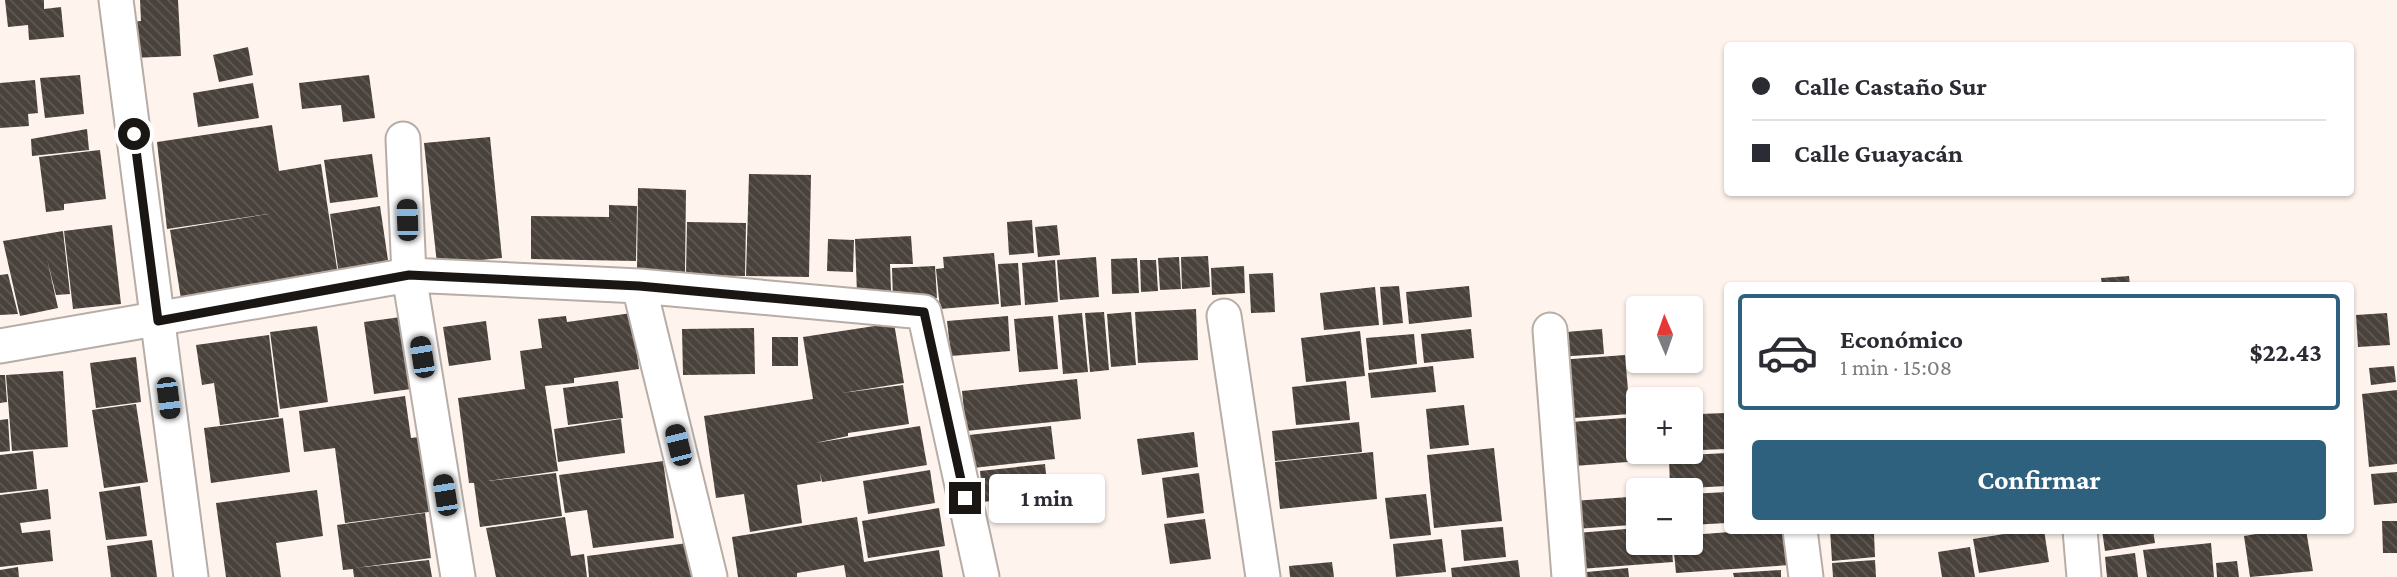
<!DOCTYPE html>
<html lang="es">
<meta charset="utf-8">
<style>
body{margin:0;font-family:"Crimson Pro",serif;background:#f7f7f7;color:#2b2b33;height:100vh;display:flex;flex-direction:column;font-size:26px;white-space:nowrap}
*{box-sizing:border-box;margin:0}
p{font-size:23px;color:#7c7c81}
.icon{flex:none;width:38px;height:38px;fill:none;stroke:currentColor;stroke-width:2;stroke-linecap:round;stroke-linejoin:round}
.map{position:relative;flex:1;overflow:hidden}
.drawer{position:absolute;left:1724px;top:282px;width:630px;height:252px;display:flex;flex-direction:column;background:#fff;border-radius:7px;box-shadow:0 2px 5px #0004}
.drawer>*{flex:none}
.banner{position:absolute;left:1724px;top:42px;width:630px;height:154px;border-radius:7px;box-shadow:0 2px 5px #0004;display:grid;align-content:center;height:154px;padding:0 28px;background:#fff}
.needle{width:46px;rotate:358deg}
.controls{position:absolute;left:1626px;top:296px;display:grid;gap:14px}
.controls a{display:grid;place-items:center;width:77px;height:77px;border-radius:7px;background:#fff;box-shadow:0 2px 5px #0004;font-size:35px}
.end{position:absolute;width:32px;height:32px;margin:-16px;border:9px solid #1a1614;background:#fff;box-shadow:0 0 0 4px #fff}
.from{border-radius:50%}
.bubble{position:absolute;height:49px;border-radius:7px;background:#fff;box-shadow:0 2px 5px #0004;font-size:23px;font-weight:700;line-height:49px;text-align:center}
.car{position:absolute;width:21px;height:42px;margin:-21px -10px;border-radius:9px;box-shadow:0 0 5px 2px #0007;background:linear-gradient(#222 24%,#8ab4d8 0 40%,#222 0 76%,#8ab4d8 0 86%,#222 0)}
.banner b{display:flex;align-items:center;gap:24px;height:66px;font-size:26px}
.banner b+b{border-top:2px solid #e1e1e2}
.banner i{width:18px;height:18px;background:#2b2b33}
ul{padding:12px 0 0;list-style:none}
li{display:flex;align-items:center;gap:21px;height:116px;margin:0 14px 10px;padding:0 14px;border:4px solid transparent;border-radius:7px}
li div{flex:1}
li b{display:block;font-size:26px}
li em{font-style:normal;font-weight:700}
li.selected{border-color:#2e617e}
li>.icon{width:63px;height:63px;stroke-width:1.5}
.cta{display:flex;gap:14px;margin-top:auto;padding:14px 28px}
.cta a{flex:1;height:80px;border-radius:7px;background:#2e617e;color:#fff;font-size:28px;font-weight:700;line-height:80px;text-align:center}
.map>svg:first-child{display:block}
.building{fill:url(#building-back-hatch)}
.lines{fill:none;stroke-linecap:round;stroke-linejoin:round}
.minor-casing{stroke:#b6ada6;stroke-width:37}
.minor{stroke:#fff;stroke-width:33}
.route{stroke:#1a1614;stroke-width:9}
</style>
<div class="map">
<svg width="2397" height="577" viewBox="0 0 2397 577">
<defs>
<pattern id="building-back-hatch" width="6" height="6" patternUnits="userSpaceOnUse" patternTransform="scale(1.75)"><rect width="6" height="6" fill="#49413b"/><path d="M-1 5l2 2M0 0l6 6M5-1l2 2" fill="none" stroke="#605954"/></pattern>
</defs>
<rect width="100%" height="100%" fill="#fef4ed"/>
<path class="building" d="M5,0H44V9L61,7L64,37L29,40L28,25L8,27Z
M140,0H178L181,56L131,58L129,22L141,21Z
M248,47L253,75L219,82L213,55Z
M80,75L84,114L45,118L40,78Z
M369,75L375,118L343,122L341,105L302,109L299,83Z
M35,80L38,113L28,114L29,126L0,128V83Z
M253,83L259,118L198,127L193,93Z
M272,125L279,171L321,164L338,275L181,299L170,230L274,213L167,229L157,142Z
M87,129L89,150L32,156L31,139Z
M490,137L502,258L437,264L424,143Z
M100,150L106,199L64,204V210L46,212L39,157Z
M372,154L378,197L330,203L324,160Z
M749,174L811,175L809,277L746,276Z
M638,188L686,190L685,272L637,271Z
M609,205L637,206L636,261L531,259V216L609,217Z
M380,206L389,267L339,275L330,214Z
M1032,220L1034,253L1009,255L1007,222Z
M687,222L746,223L745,276L686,275Z
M112,225L121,304L73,309L64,231Z
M1057,225L1060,255L1038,257L1035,227Z
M63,231L70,294L56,295L47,259L58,308L20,316L3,241Z
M911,236L913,264H890L891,291L857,293L855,239Z
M828,239L854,240L853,272L827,271Z
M994,253L999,304L940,309L936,269L944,268L943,257Z
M1208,256L1210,287L1182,289L1181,257Z
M1096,257L1099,297L1060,300L1057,260Z
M1179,257L1181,289L1160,290L1158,258Z
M1137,258L1139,293L1112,294L1111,259Z
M1055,260L1058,302L1025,305L1022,263Z
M1140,260H1156L1158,291L1141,292Z
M1018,263L1021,305L1001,307L998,264Z
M935,266L937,298L893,300L892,268Z
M1244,266L1245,293L1212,295L1211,268Z
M1273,273L1275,312L1251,313L1249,274Z
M8,274L18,314L0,315V275Z
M2129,276L2130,285H2102L2101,278Z
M1399,286L1403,323L1383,325L1380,287Z
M1469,286L1472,317L1409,324L1406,292Z
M1375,287L1379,325L1324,330L1320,293Z
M1196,309L1198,360L1138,363L1135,312Z
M1104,312L1109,370L1090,372L1085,313Z
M1131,312L1136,365L1111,367L1107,314Z
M632,313L639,369L574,378V383L545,386L558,471L488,481L556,473L562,516L480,527L474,483H469L458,398L525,389L520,351L542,348L538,319L566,316L567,322Z
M1082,313L1088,372L1063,374L1058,315Z
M2387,313L2390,345L2358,347L2356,315Z
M1008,316L1010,351L951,356L947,321Z
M1053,316L1058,369L1019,372L1014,319Z
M401,317L411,389L374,394L364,322Z
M486,321L491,360L449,366L443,327Z
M894,323L904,383L842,393L903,385L909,424L848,433V436L815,443L920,426L927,465L822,482L820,473L821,481L797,485L802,523L750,532L744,494L716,498L704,416L813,399L803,337Z
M317,326L328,402L280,409L270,332Z
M754,328L755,374L683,375L682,329Z
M1471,329L1474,358L1424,363L1421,334Z
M1602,329L1604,354L1556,357L1554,333Z
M1360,331L1365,376L1306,382L1301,338Z
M1414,334L1417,364L1369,370L1366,338Z
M269,335L279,417L220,425L214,383L202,385L196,345Z
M772,337H798V366H772Z
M1625,355L1630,414L1574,418L1573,406H1563L1559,360Z
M136,357L141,402L96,408L90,363Z
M1433,366L1436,392L1371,398L1368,373Z
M2394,366L2396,382L2371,385L2369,368Z
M63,371L68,447L12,451L6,375Z
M0,375H5L7,402L0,403Z
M1077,379L1081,419L966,431L962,391Z
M618,381L623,418L568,425L563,388Z
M1346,381L1350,420L1296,425L1292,387Z
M2397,390V464L2369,467L2362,394Z
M405,396L411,438L426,436L436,511L345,523L335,448L304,452L299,411Z
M136,404L148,482L104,488L92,410Z
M1464,405L1469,445L1430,449L1426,409Z
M1727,413V449L1701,450L1699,414Z
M1638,417V452H1666L1667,459L1574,466L1571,422Z
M283,418L290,472L211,483L204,428Z
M8,419L10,451L0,452V420Z
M621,419L625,453L558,462L554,429Z
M1359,422L1362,452L1275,461L1272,431Z
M1051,426L1055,459L973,468L969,435Z
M1194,432L1198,467L1142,475L1137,439Z
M1494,448L1502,521L1434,528L1427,455Z
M33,451L37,489L0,493V455Z
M1373,452L1377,499L1280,509L1275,462Z
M1727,453V486L1670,489L1669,456Z
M663,461L674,538L593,548L587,510L565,513L559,475Z
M1045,464L1048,494L983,502L980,471Z
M930,470L935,503L868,514L863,481Z
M2397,472V503L2374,505L2371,474Z
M1199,473L1204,513L1167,518L1162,478Z
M140,486L147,536L106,540L99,492Z
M48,489L51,519L20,523L22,533L50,530L53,561L0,567V495Z
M317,490L323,536L276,543L281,577H226L216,503Z
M1727,492V523L1690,525V494Z
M1426,494L1431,535L1390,539L1385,498Z
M1629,497L1631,525L1575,529L1573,501Z
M939,508L945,546L868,558L862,521Z
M425,513L431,558L355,568L429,560L432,577H354L353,569L343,570L337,525Z
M565,517L571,556L584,554L587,577H496L486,528Z
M857,517L864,562L939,550L943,577H846L844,565L797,573V577H738L732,537Z
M1205,519L1211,559L1170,564L1164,524Z
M2382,521H2397V553H2383Z
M1503,527L1506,557L1464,561L1461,530Z
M1638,528V542H1671L1673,562L1580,569L1577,533Z
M1757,530H1787L1790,565L1676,573L1673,542H1690V535Z
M1830,530H1894L1895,532L1874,534L1875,557L1832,561Z
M2029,530H2044L2049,562L1979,573L1973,539Z
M2102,530H2153L2155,543L2105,551Z
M2281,530H2306L2313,571L2250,577L2244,536Z
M1442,539L1446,572L1396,577L1393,544Z
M152,540L157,577H111L107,546Z
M688,543L692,577H589L587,556Z
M2211,543L2214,577H2147L2143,550Z
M1970,547L1975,577H1942L1938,552Z
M2135,553L2138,577H2107L2105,557Z
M1518,560L1520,577H1452L1451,568Z
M1875,560L1876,577H1833L1832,563Z
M2237,561L2239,577H2217L2216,563Z
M1332,562L1334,577H1290L1289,566Z
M18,567L19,577H0V570Z
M1628,568L1629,577H1587V572Z
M1781,570V577H1734L1733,573Z"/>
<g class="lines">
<g class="minor-casing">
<path id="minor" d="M116,0L191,577
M403,139L409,275L458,577
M639,286L710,577
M1224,316L1263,577
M1550,330L1569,577
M0,346L409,275L639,286L924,312L982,577
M1800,530L1806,577
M2080,530L2084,577"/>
</g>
<use href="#minor" class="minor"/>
</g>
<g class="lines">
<path class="route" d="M134,134L158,321L409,275L639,286L924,312L965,498"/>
</g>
</svg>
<div class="controls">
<a><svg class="needle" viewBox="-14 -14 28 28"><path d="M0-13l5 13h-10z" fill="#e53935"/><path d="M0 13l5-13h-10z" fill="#7c7c81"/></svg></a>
<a>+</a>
<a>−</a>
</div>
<i class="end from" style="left:134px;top:134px"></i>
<i class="end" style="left:965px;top:498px"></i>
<div class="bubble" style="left:989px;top:474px;width:116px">1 min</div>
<i class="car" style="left:407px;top:220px;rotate:358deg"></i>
<i class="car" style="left:422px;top:357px;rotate:351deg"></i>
<i class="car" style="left:168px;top:398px;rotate:173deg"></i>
<i class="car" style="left:678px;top:445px;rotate:346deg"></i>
<i class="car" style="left:445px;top:495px;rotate:351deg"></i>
<div class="banner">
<b><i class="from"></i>Calle Castaño Sur</b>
<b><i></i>Calle Guayacán</b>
</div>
<section class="drawer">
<ul>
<li class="selected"><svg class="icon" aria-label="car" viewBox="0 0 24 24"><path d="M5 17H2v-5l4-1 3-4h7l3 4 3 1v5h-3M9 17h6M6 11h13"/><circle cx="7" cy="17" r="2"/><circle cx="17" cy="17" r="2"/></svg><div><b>Económico</b><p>1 min · 15:08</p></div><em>$22.43</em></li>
</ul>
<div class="cta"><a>Confirmar</a></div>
</section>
</div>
